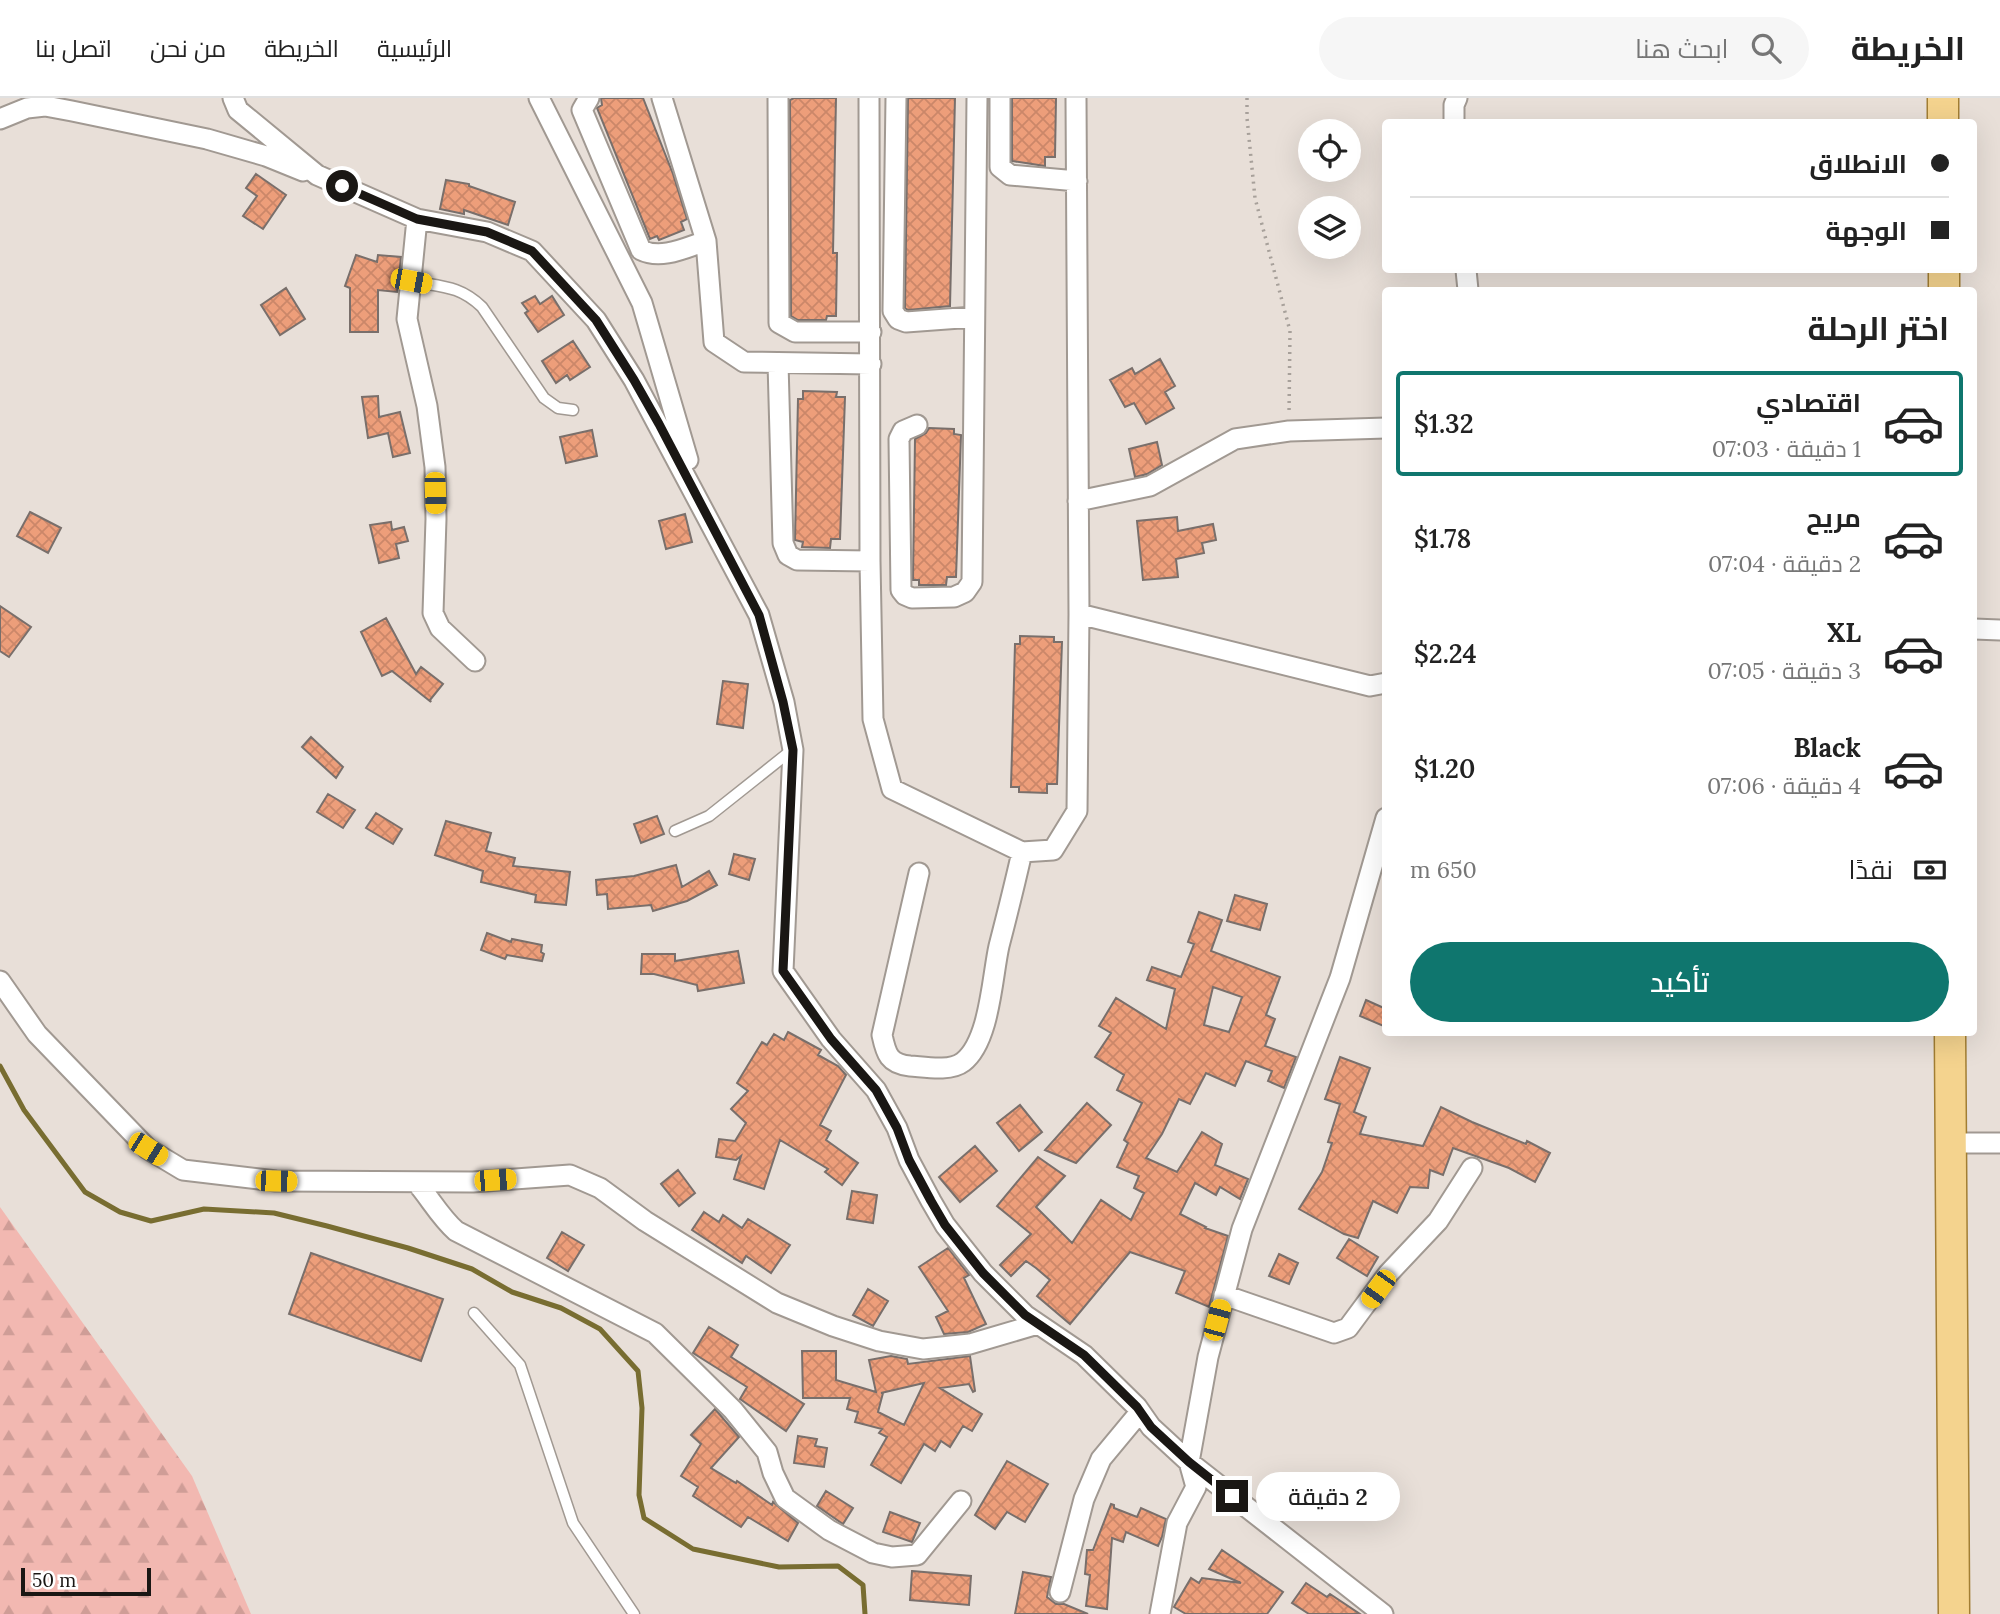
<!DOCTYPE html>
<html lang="ar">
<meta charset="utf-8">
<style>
body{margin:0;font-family:Lora,Cairo,serif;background:#f6f6f6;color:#222;direction:rtl;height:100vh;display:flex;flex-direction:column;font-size:26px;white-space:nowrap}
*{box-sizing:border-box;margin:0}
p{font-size:23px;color:#767676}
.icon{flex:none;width:38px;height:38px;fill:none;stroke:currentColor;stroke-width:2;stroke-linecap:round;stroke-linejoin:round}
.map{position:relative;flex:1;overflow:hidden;direction:ltr}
.drawer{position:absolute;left:1382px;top:189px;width:595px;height:749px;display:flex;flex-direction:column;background:#fff;border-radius:7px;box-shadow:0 7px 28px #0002;direction:rtl}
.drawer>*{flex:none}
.hud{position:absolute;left:1382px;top:21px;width:595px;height:154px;border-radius:7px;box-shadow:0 7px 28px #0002;direction:rtl;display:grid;align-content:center;height:154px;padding:0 28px;background:#fff}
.buttons{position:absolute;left:1298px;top:21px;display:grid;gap:14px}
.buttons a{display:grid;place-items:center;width:63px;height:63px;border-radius:50%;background:#fff;box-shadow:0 7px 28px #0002;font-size:35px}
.scale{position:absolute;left:21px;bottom:18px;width:130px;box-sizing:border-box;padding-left:7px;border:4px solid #1a1714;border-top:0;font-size:19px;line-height:24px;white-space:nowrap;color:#1a1714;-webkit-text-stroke:5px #fff;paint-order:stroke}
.end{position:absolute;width:32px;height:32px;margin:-16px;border:9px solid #1a1714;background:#fff;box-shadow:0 0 0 4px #fff}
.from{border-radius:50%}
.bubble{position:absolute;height:49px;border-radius:24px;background:#fff;box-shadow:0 7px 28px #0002;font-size:23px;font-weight:600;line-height:49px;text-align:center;direction:rtl}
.car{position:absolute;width:21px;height:42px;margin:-21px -10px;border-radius:9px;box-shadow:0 0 5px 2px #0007;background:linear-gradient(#f5c518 24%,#345 0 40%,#f5c518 0 76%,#345 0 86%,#f5c518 0)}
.hud b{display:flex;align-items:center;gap:24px;height:66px;font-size:26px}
.hud b+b{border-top:2px solid #e0e0e0}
.hud i{width:18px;height:18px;background:#222}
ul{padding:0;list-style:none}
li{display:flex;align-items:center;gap:21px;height:105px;margin:0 14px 10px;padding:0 14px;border:4px solid transparent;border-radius:7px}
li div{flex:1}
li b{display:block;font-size:26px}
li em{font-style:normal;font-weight:600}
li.current{border-color:#0f766e}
li>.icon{width:63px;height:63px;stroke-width:1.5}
h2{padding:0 28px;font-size:32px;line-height:84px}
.pay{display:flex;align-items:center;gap:18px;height:77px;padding:0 28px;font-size:26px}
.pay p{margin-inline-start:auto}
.action{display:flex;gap:14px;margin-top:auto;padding:14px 28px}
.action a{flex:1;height:80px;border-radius:42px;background:#0f766e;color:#fff;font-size:28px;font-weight:600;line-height:80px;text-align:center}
header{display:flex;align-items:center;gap:42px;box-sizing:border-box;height:98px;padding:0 35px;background:#fff;border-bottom:2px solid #e0e0e0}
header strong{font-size:33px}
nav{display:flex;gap:38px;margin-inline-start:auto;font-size:24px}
.search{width:490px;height:63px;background:#f6f6f6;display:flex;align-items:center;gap:18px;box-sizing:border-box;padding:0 24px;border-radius:38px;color:#767676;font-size:26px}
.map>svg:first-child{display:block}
.forest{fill:url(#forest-firs)}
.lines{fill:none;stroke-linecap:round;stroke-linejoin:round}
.stream{stroke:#786d31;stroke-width:5}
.building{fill:url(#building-cross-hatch);stroke:#796f6b;stroke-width:2;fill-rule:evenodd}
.lane-casing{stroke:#a19992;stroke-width:13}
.street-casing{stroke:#a19992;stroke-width:23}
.primary-casing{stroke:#a27e33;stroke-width:33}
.path{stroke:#a7a09a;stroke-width:3.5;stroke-dasharray:2 5;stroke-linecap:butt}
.lane{stroke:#fff;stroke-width:10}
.street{stroke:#fff;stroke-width:19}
.primary{stroke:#f4d38e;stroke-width:30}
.route{stroke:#1a1714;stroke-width:9}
</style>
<header>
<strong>الخريطة</strong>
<div class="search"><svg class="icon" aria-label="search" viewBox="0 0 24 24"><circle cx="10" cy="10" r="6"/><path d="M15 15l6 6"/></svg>ابحث هنا</div>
<nav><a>الرئيسية</a><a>الخريطة</a><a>من نحن</a><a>اتصل بنا</a></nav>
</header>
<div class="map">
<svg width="2000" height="1516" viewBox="0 0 2000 1516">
<defs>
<pattern id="forest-firs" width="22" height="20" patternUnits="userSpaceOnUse" patternTransform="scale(1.75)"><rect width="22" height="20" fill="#f2b8b1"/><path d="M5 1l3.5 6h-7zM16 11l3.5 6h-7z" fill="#cf9d97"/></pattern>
<pattern id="building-cross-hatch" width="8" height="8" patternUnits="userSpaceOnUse" patternTransform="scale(1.75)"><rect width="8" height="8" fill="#ed9e7a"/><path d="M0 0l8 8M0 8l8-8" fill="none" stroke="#cb8769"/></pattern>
</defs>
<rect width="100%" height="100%" fill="#e8dfd8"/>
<path class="forest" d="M0,1109L192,1378L251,1516H0Z"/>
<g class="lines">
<path class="stream" d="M0,968L24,1012L85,1094L120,1114L151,1123L204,1111L274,1115L327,1128L408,1150L472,1171L512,1194L561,1210L600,1231L638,1273L642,1310L639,1397L644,1420L693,1451L779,1469L838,1468L863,1487L865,1516"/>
</g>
<path class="building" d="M601,0H643L673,76L687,121L681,124L684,132L659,142L657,138L650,141L597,10L602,7Z
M794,0H836L833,155H837L836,218H827L826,222H798L791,218L790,2Z
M908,0H955L950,208L908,212L905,210Z
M1012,0H1056L1055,59H1045V68L1012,63Z
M256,76L286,97L263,131L243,118L257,98L246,90Z
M446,82L469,86V88L515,104L508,127L464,112V116L440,111Z
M356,157L377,164L378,157L401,159L397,194L378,192V234H350V190L345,188Z
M286,190L305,221L280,237L261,207Z
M535,198L540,206L552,198L564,217L538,234L525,215L528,213L522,205Z
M573,243L590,269L570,282L567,277L556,285L542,263Z
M1160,261L1175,288L1165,294L1174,310L1146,326L1134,305L1125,309L1110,282L1132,270L1135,276Z
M803,293L837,294L836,299H845L840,441H831L830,450L802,449L803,444L795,442L798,301H803Z
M378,298L379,319L400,314L410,355L393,359L388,335L368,340L362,299Z
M929,330L954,331V336L961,337L956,479H947L946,487H919V482H913L915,341L926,335Z
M592,332L597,358L566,365L560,339Z
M1157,344L1162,367L1147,376L1135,379L1129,351Z
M30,414L61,430L48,455L17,438Z
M685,416L692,444L666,451L659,423Z
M1177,419L1178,433L1213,426L1216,442L1202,445L1204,455L1176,461L1178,479L1143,482L1137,423Z
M391,424L392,432L404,429L408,443L396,446L399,460L379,465L370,427Z
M0,508L31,529L9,559L0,553Z
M386,520L416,576L421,569L443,586L430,602L431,604L392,573L382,578L361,534Z
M1020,538L1054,539V544H1062L1057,686H1047V695L1019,694V689H1011L1015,546H1020Z
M723,583L748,586L743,630L717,626Z
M311,639L343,669L336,680L302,649Z
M328,696L355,712L343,730L317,714Z
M376,715L402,731L393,746L366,730Z
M657,718L664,736L641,745L634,726Z
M446,723L491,735L486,753L515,760L513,768L570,774L566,807L535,804L536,797L481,784L483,773L435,757Z
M734,756L755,761L749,782L729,776Z
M676,767L682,789L709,773L717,787L687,803L653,813L651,807L608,811L607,796L597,797L596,782L634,778Z
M1235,797L1267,806L1260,832L1227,823Z
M1199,814L1222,822L1211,853L1280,879L1266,917L1275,921L1265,948L1296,959L1284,990L1268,983L1272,973L1246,963L1235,988L1206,975L1190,1006L1179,1001L1162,1036L1146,1060L1177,1074L1202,1034L1222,1046L1215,1067L1248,1081L1240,1101L1220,1089L1216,1097L1195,1085L1180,1116L1206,1129L1205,1130L1228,1138L1209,1209L1176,1195L1185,1173L1130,1154L1070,1226L1037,1198L1050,1182L1036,1170L1026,1163L1011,1178L1000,1167L1031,1136L997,1108L1038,1059L1065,1078L1036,1109L1072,1145L1101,1102L1131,1122L1144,1095L1134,1090L1139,1078L1117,1069L1128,1045L1124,1042L1142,1005L1117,992L1124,977L1095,959L1111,935L1099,928L1116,900L1166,931L1175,891L1147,882L1152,869L1181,879L1194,846L1188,844ZM1213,889L1242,899L1229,934L1204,927Z
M487,835L511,844L512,841L542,847L541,854L544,856L542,863L507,857L505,861L481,852Z
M738,853L744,885L698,893L697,887L654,876H641L642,856H675V863Z
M1366,902L1386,911V929L1360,918Z
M788,934L821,952L818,957L838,968L846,977L820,1027L831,1033L826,1042L858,1065L842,1087L825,1074L828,1071L780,1042L764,1091L734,1081L741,1058L736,1062L716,1059L719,1041L735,1043L746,1025L731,1011L748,993L737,985L762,944L767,947L774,936L784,942Z
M1340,959L1370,970L1354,1014L1366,1019L1360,1036L1423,1048L1441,1009L1472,1024L1526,1046L1527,1043L1550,1055L1535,1084L1509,1070L1453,1050L1443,1077L1430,1072L1428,1090L1410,1089L1397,1115L1373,1103L1358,1140L1344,1136L1299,1111L1322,1074L1332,1045L1328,1044L1340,1006L1325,1001Z
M1087,1005L1111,1027L1076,1065L1045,1052Z
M1020,1007L1042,1034L1019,1053L997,1025Z
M975,1048L997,1073L960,1104L939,1079Z
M678,1072L695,1095L679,1108L661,1086Z
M852,1093L877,1097L873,1125L847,1121Z
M704,1114L719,1124L723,1117L742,1130L748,1121L790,1147L771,1175L746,1158L742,1165L692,1132Z
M562,1134L584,1147L568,1173L547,1160Z
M1349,1141L1378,1159L1367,1178L1337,1160Z
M948,1150L969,1177L964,1180L986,1226L968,1234L944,1236L936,1219L948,1213L919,1169Z
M311,1155L443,1201L421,1263L289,1216Z
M1279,1156L1298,1165L1289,1186L1269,1178Z
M868,1191L888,1203L873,1228L853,1217Z
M709,1229L738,1247L731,1259L804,1306L786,1333L740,1301L747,1289L693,1255Z
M802,1253H836V1282L876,1294L869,1262L891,1258L907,1261L908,1266L970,1258L975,1293L973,1294L969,1286L940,1290L982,1316L972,1333L963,1328L950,1349L941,1343L935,1353L924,1346L901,1385L871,1367L887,1339L879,1335L882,1331L855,1324L858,1314L847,1311L850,1300H803ZM924,1285L904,1327L878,1314L883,1295H881Z
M715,1311L739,1339L711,1370L736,1385L737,1383L772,1407L773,1404L798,1425L788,1443L748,1419L741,1429L693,1398L698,1389L681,1378L701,1346L691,1337Z
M798,1338L817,1341L815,1348L827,1350L824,1369L794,1365Z
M1007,1363L1048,1386L1025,1424L1007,1414L995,1431L975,1417Z
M826,1393L853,1410L843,1426L817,1408Z
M1111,1406L1114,1407V1410L1137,1419L1141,1410L1166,1421L1162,1439L1158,1448L1126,1434L1123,1444L1112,1440L1107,1511L1086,1508L1090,1477L1085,1476L1087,1452H1093Z
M890,1414L920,1425L912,1444L883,1434Z
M1222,1452L1283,1494L1267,1516H1186L1174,1509L1191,1480L1199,1485L1202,1480L1241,1485L1209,1471Z
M912,1473L971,1478L969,1507L910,1502Z
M1023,1474L1051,1479L1047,1499L1056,1506H1064L1088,1516H1015Z
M1306,1485L1327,1499L1330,1496L1360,1516H1309L1292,1505Z"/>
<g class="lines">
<g class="lane-casing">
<path id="lane" d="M411,183C441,189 459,187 482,209L544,300L558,310L573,312
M675,733L709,718L792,652
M474,1215L520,1267L573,1425L634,1516"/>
</g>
<g class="street-casing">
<path id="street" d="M233,0L238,12L317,77L417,121L487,134L532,153L596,222L634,282L759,517L784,604L793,652L783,873L831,941L876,992L897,1030L909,1062L931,1103L945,1127L983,1175L1025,1217L1084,1257L1137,1309L1151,1329L1189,1364L1383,1516
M539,0L642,205L688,362
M589,0L582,12L641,152C661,162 685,150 706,143
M662,0L706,143L714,244L744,264L871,266
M778,0L779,225L795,234H871
M869,0L870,463L873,621L892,691L1022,754L1053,752L1077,713L1079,516L1076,0
M896,0L893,213L898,221L906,224L974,219
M1000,0V69L1010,77L1077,83
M0,21L27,10L45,8L72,13L207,41L266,58L303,73
M1454,24V7L1457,0
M417,121L407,221L427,308L435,369L436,421L433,515L440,530L475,563
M1466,172L1468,192
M778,265L783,445L788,457L797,462L870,463
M917,327L903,333L899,341L901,492L905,497L912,500L954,499L965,494L972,484L977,0
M1078,403L1150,388L1235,341L1289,333L1386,330
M1079,516L1370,588L1386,585
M1974,531L2000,532
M919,775L882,937C886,956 889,966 910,968C925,969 950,974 963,964C990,943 992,879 999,848C1007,817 1015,785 1022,754
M0,883L37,936L148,1051L183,1072L276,1083L473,1084L570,1077L600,1090L645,1123L777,1205L833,1228L879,1243L923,1251L970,1246L1038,1226
M1951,1045H2000
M416,1084C430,1100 440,1119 456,1133L655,1235L733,1312L767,1354L773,1375L785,1400L829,1432L873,1455L892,1459L917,1457L961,1403
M1224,1197L1334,1235L1348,1230L1388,1176L1438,1123L1472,1070
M1060,1494L1084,1401L1101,1361L1140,1314
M1160,1516L1177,1425L1196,1389L1189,1364L1208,1259L1242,1131L1340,880L1386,720"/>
</g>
<g class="primary-casing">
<path id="primary" d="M1943,0V24
M1944,172V192
M1950,934L1954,1516"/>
</g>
<path class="path" d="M1247,0V20L1255,100L1290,233L1289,317"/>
<use href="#lane" class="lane"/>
<use href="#street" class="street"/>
<use href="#primary" class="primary"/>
</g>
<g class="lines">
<path class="route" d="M342,88L417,121L487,134L532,153L596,222L634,282L659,326L759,517L783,604L793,652L783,873L831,941L876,992L897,1030L909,1062L931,1103L945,1127L983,1175L1025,1217L1084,1257L1137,1309L1151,1329L1189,1364L1232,1398"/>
</g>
</svg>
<div class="buttons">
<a><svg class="icon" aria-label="locate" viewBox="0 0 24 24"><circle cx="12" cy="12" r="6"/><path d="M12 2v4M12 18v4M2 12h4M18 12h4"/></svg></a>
<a><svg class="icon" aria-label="layers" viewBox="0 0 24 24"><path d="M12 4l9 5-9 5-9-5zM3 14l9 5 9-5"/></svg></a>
</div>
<div class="scale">50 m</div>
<i class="end from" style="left:342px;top:88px"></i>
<i class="end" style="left:1232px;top:1398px"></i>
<div class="bubble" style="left:1256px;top:1374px;width:144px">2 دقيقة</div>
<i class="car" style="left:411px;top:183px;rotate:101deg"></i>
<i class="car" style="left:435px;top:395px;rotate:178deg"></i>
<i class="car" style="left:148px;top:1051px;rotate:122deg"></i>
<i class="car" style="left:495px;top:1082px;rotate:86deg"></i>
<i class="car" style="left:276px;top:1083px;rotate:91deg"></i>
<i class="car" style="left:1378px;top:1191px;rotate:216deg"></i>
<i class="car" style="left:1217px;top:1222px;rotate:15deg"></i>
<div class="hud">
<b><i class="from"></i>الانطلاق</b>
<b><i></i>الوجهة</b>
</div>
<section class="drawer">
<h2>اختر الرحلة</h2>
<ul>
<li class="current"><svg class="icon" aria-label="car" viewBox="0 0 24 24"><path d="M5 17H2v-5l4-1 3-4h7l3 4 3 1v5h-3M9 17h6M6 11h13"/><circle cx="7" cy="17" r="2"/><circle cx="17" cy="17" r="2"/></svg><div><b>اقتصادي</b><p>1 دقيقة · 07:03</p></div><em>$1.32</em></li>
<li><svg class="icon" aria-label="car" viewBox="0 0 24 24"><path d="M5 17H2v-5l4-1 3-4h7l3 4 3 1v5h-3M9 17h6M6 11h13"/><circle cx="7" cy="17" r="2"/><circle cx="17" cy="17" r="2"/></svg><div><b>مريح</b><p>2 دقيقة · 07:04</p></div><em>$1.78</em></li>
<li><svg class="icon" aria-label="car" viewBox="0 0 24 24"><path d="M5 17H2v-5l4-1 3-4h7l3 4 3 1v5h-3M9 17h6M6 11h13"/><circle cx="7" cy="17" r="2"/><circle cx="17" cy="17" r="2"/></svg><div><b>XL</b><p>3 دقيقة · 07:05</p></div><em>$2.24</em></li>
<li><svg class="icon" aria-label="car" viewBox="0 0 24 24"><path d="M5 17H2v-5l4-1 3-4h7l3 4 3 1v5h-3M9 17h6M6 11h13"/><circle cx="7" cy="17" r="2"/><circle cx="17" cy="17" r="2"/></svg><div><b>Black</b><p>4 دقيقة · 07:06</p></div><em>$1.20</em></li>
</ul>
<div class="pay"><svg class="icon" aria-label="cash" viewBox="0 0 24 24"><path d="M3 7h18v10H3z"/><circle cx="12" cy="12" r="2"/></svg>نقدًا<p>650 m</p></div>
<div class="action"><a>تأكيد</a></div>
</section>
</div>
